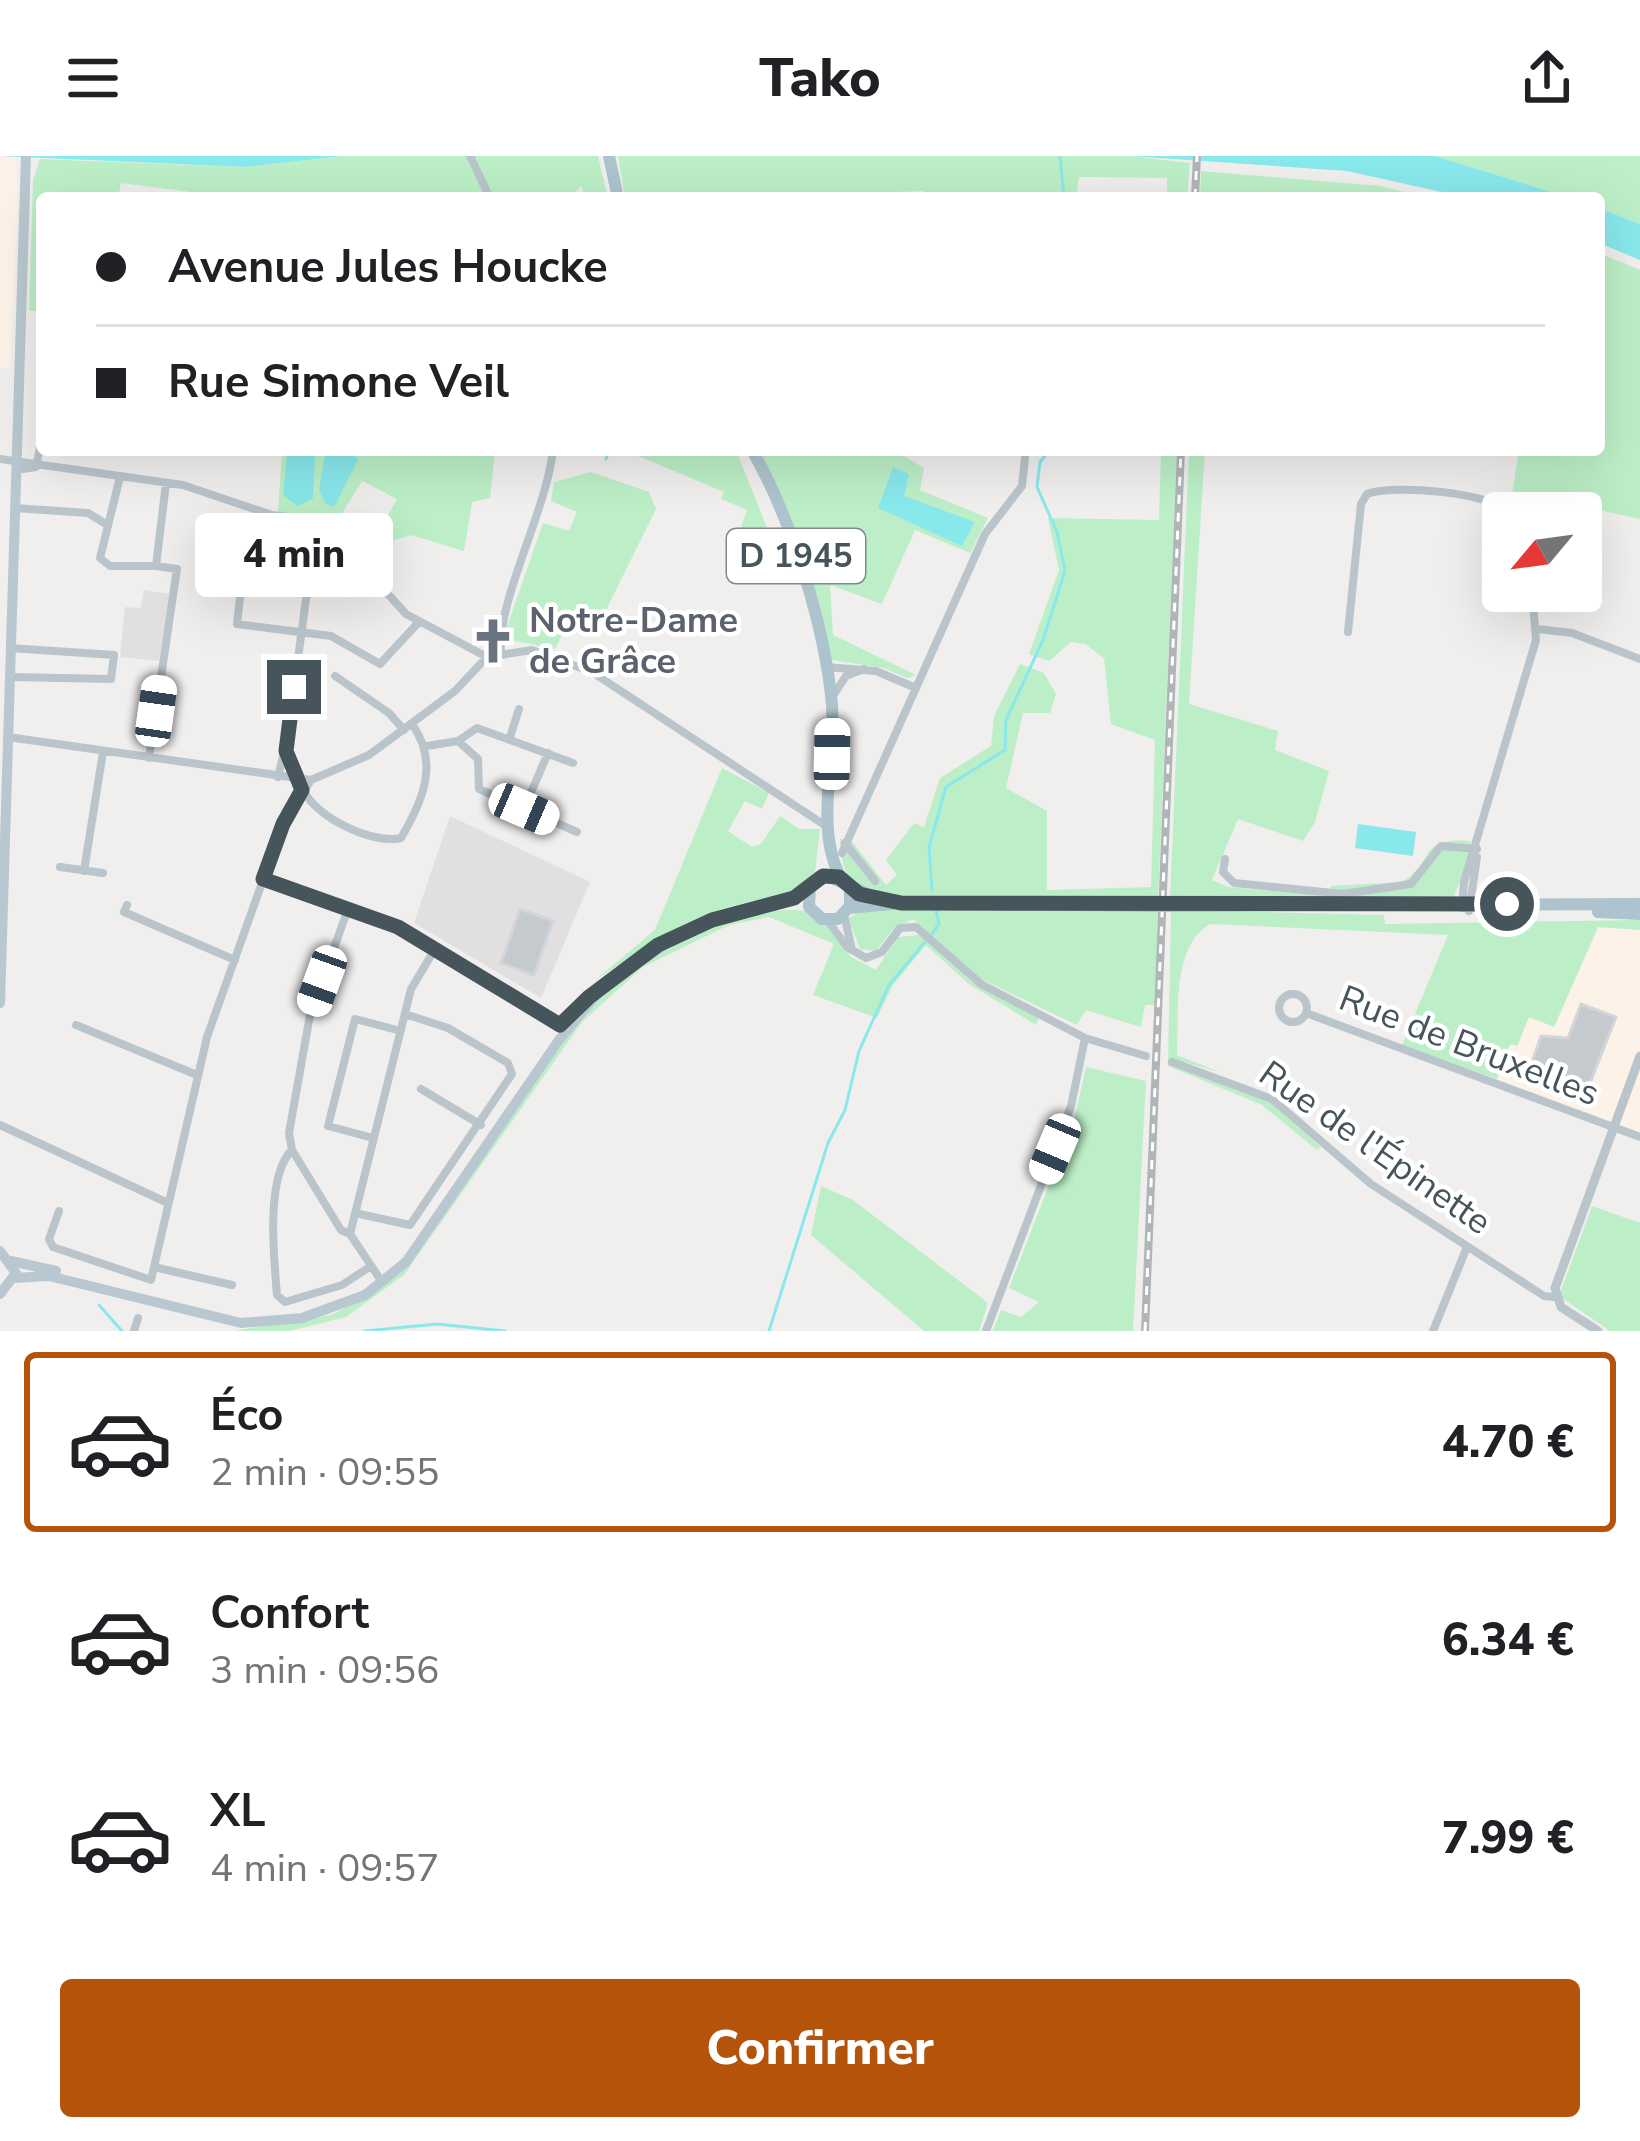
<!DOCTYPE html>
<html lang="fr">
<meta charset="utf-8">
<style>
body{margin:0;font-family:"Nunito Sans",sans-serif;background:#f6f6f6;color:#202124;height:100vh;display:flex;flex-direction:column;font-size:45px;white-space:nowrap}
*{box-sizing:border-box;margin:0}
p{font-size:39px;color:#757577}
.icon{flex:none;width:66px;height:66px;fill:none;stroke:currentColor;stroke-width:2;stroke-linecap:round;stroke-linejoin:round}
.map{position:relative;height:1175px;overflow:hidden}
.sheet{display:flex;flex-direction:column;background:#fff;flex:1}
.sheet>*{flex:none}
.guide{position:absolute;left:36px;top:36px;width:1569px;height:264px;border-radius:12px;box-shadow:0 12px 48px #0002;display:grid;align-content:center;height:264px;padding:0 60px;background:#fff}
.needle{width:78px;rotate:241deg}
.tools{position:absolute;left:1482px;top:336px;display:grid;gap:24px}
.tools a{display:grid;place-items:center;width:120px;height:120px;border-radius:12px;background:#fff;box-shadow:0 12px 48px #0002;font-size:60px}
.end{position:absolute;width:54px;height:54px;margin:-27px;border:15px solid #46555b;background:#fff;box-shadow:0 0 0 6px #fff}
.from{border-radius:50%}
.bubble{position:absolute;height:84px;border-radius:12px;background:#fff;box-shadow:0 12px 48px #0002;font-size:39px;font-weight:800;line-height:84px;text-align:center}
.car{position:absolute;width:36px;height:72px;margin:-36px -18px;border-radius:15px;box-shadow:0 0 9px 3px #0007;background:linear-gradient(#fff 24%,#345 0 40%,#fff 0 76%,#345 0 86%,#fff 0)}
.guide b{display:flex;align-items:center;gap:42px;height:114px;font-size:45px}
.guide b+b{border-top:3px solid #e0e0e0}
.guide i{width:30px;height:30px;background:#202124}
ul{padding:21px 0 0;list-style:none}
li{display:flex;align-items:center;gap:36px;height:180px;margin:0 24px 18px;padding:0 36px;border:6px solid transparent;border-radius:12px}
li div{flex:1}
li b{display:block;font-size:45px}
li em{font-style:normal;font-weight:800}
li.current{border-color:#b45309}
li>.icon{width:108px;height:108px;stroke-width:1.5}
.cta{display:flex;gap:24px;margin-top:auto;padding:24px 60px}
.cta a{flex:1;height:138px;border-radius:12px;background:#b45309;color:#fff;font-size:48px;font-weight:800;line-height:138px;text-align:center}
header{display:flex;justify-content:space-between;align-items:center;height:156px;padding:0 60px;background:#fff;font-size:54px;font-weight:800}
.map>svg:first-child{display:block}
.commercial{fill:#fcf2e7}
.education{fill:#e2dfe0}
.green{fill:#bcefc7}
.water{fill:#89e8ec}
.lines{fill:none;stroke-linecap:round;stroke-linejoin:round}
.stream{stroke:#89e8ec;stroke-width:3}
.building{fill:#c5cace;stroke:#d2d6da;stroke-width:3}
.minor{stroke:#b9c5cb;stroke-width:8}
.tertiary{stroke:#b9c5cb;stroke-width:9}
.secondary{stroke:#b9c8d0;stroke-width:10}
.primary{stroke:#adc3cd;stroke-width:12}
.rail-casing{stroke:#b0b5b8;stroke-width:8}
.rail{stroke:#fff;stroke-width:3;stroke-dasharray:9;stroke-linecap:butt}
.primary-bridge{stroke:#adc3cd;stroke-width:12}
.route{stroke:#46555b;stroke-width:15}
.labels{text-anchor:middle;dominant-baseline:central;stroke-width:9;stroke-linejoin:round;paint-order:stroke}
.shield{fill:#fff;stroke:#7e888c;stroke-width:3}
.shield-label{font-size:33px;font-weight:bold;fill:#46555b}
.worship-label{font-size:36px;font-weight:bold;fill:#5b616d;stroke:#fff;text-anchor:start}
.street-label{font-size:36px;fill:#46555b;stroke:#fff}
</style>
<header><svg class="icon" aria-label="menu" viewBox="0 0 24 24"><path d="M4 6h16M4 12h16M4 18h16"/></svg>Tako<svg class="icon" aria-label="share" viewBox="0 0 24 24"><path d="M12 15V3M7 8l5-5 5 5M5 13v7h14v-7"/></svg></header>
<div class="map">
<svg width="1640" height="1175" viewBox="0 0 1640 1175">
<rect width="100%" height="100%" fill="#f1eeee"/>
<path class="commercial" d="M0,0L16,1L18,34L10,212L0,211Z
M1599,771L1640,774V976L1497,923L1511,888L1518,890L1529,861L1555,870Z"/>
<path class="education" d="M144,434L170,438L159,505L120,501L125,451L141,452Z
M450,660L590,726L541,842L414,767Z"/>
<path class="green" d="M342,0H598L608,42H586L581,30L571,42H238L121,27L118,42H42V155H29L33,24L40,3L245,11Z
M618,0H1130L1190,7L1187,42H1167V22L1079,21L1076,42H924V35L870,37L864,42H625Z
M1435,0H1640V68L1599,52V42H1571Z
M1201,15L1380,30L1431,42H1200Z
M1599,97L1640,114V363L1581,350L1518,357L1511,345L1519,294H1599Z
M282,294H495L490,342L472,346L464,395L411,379L371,391L397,343L362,325L338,364L278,357Z
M624,294H736L776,394L737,383L747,354L721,343L724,336Z
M760,294H894L924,312L920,334L988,362L970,397L915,374L882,448L830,429L833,479L916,519L907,522L884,512L832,504L800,388Z
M1161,294H1177L1158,744L888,741C850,732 842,721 840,683L851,684L886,729L897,719L886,704L914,667L924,671L940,622L991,590L994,560L1020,508L1044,517L1056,538L1050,557H1023L1006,632L1047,655V734L1151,731L1155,584L1111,568L1104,502L1085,488L1071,486L1049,505L1029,498L1059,414L1048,362L1159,364Z
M1189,294H1205L1189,548L1278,575L1275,594L1329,615L1315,666L1303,685L1238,663L1212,724L1228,731L1328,740L1331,730L1402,726C1437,705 1416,681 1470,685L1471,700L1453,742L1170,743Z
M591,316L649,336L656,353L597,472L572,459L555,493L511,484L507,471L543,367L569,375L577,356L551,345L554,326Z
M722,612L769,637L762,653L745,645L728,675L752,691L761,688L780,660L799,673H820L815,716L802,732L718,754L669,776L594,825L655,774Z
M865,753L1158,755L1155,849H1145L1141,871L1086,854L1077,869L977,821L913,763L894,772L876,795L860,793L848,762Z
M1171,754L1384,759L1385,768L1640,764V774L1598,771L1554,871L1529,861L1517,890L1510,888L1497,923L1402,889L1448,779L1210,768C1171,790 1179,860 1177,899L1220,916L1172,903L1267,943L1321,991L1317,994L1262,949L1168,910Z
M804,755L828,771L851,801L876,814L898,781L920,779L971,825L1039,862L1036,869L969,828L926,789L893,829L877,862L813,839L834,788L769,761L729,769L643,811L582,866L404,1119L346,1161L289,1175H234L331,1159L381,1133L413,1104C503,984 567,813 723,767C749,759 776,751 804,755Z
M1086,911L1146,925L1133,1175H993L1001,1154L1021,1161L1039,1146L1009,1132L1074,965Z
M821,1030L853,1044L988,1147L979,1175H924L811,1079Z
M1592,1050L1640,1067V1175H1610L1559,1140Z"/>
<path class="water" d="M0,0H342L245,11Z
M1130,0H1435L1571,42H1469L1347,15Z
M1599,52L1640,68V104L1599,87Z
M309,294L315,301L313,342L298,350L283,339L287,299Z
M333,294L352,295L358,304L334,351L325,347L319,333L325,299Z
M893,311L909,318L904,340L975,366L962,390L878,352Z
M1358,668L1416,676L1413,700L1355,692Z"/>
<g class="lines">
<path class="stream" d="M1060,0L1064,42
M606,303L609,294
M932,734L929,691L946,631L1005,594L1006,564L1043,484L1065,415L1057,376L1037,331L1040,306L1050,294
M931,779L939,768L936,754
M99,1149L122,1175
M365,1175L437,1168L505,1175
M769,1175L828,987L845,954L859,895L889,829L925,786"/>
</g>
<path class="building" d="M520,753L553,765L534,819L501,807Z
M1581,848L1616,861L1584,942L1527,920L1541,880L1568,882Z"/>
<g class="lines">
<path class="minor" d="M470,0L490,42
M0,303L183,329L272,359L332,366L353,381L378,427L406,458L487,501
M16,314L36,311L42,282
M120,321L100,402L110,410H156
M15,352L88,357L106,368
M310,405L245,399L237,468L331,480L380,508L418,467
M1538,473L1572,477L1640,503
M1348,476L1361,348L1367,338C1391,328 1493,336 1508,357
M501,497C497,443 546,357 553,294
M826,511L876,515L916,532
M335,520L389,557L404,574
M10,521L111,523L114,499L10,492
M832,541L846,520L864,513
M8,581L311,624L369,599L455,535L487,501L532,494L592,516L829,672
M510,581L519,553
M458,585L478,603L479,633L577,676
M427,590L458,585L477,572L573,607
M149,602L177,413L156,410L166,327
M278,621L285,591
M301,621L286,590L317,363
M304,635C316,661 373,689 401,682C424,643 439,606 412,568
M524,653L548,597
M845,687L875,725
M842,697L985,378L1022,330L1025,302
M1225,703L1223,716L1234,727L1343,738L1411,728L1441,690L1477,693
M60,711L103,717
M84,715L103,596
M263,723L407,775L567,873
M127,749L124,756L235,804
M1462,752L1464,726L1536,484L1532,435
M348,753L310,859L289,977L292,994C265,1020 274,1103 277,1139L285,1146L342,1129L371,1110
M1469,755L1477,701
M844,759L851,789
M828,765L847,791L866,802L882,796L900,772L916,771L981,828L1085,882L1071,950L986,1175
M1279 852a14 14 0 1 1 28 0a14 14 0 1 1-28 0Z
M1306,857L1640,981
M76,869L197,919
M1085,882L1146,900
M1172,906L1272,943L1371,1028L1544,1140L1555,1141
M421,933L481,969
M0,969L168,1047
M373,982L328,970L355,863L401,875
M292,994L341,1074L350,1078L380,1123
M59,1055L49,1083L53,1091L151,1124L207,881L283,668L311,624
M355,1057L410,1069L512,918L508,907L448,872L405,858
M350,1078L411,833L435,793
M154,1111L232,1129
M134,1175L138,1162
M1433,1175L1467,1091"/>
<path class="tertiary" d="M1598,1175L1561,1151L1555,1132L1640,900"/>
<path class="secondary" d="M601,831L684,776L808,735
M0,847L26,0
M0,1095L16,1117L0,1138
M11,1105L56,1115
M14,1122L49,1120L241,1167L302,1162L365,1139L406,1106L559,884L606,827"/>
<path class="primary" d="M609,0L618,42
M752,294C791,362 825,470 832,549C836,602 814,674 841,722
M850,732V750L838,763H822L809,751L810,730L826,719L878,743
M1172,750L1640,748
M849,752L901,747L1156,750
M1598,756L1640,758"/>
<g class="rail-casing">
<path id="rail" d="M1195,42L1197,0
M1145,1175L1181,294"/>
</g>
<use href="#rail" class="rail"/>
<path class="primary-bridge" d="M1156,750H1172"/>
</g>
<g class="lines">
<path class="route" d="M294,531L286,595L302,634L283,668L263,723L398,771L560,869L589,841L658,789L712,764L794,742L823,720L839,721L859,738L901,747L1507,748"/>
</g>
<defs>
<g id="church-bare" transform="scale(3.6)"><path d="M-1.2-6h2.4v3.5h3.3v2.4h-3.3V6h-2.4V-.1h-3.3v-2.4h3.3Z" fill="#6b7280" stroke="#fff" stroke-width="2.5" paint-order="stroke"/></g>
</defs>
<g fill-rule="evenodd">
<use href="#church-bare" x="493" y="485"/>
</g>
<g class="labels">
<rect class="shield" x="727" y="373" width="138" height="54" rx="9"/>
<g class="shield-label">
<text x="796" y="400">D 1945</text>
</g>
<g class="worship-label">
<text x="529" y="464">Notre-Dame<tspan x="529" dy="41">de Grâce</tspan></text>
</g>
<g class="street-label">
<text transform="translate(1469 890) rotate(21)">Rue de Bruxelles</text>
<text transform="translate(1375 992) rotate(35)">Rue de l'Épinette</text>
</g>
</g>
</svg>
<div class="tools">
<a><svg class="needle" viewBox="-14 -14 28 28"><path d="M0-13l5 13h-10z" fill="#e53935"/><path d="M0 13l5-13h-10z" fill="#757577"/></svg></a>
</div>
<i class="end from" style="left:1507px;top:748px"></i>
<i class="end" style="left:294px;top:531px"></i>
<div class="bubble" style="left:195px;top:357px;width:198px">4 min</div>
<i class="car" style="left:156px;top:555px;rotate:8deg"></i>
<i class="car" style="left:832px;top:598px;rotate:1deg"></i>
<i class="car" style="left:524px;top:653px;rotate:113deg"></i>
<i class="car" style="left:322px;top:825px;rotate:200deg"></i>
<i class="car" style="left:1055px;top:993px;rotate:203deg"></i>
<div class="guide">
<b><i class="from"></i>Avenue Jules Houcke</b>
<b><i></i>Rue Simone Veil</b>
</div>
</div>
<section class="sheet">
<ul>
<li class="current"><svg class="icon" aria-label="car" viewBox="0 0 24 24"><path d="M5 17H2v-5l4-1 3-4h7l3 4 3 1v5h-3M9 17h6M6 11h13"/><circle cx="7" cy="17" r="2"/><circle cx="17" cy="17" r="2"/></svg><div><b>Éco</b><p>2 min · 09:55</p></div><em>4.70 €</em></li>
<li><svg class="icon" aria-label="car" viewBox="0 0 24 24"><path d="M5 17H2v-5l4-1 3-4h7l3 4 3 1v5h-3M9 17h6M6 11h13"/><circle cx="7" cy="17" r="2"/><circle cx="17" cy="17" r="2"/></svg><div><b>Confort</b><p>3 min · 09:56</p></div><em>6.34 €</em></li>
<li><svg class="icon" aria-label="car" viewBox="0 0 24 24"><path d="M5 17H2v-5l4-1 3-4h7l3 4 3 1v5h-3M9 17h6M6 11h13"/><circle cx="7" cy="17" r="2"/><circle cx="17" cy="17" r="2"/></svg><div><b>XL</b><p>4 min · 09:57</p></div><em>7.99 €</em></li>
</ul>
<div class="cta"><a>Confirmer</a></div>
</section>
